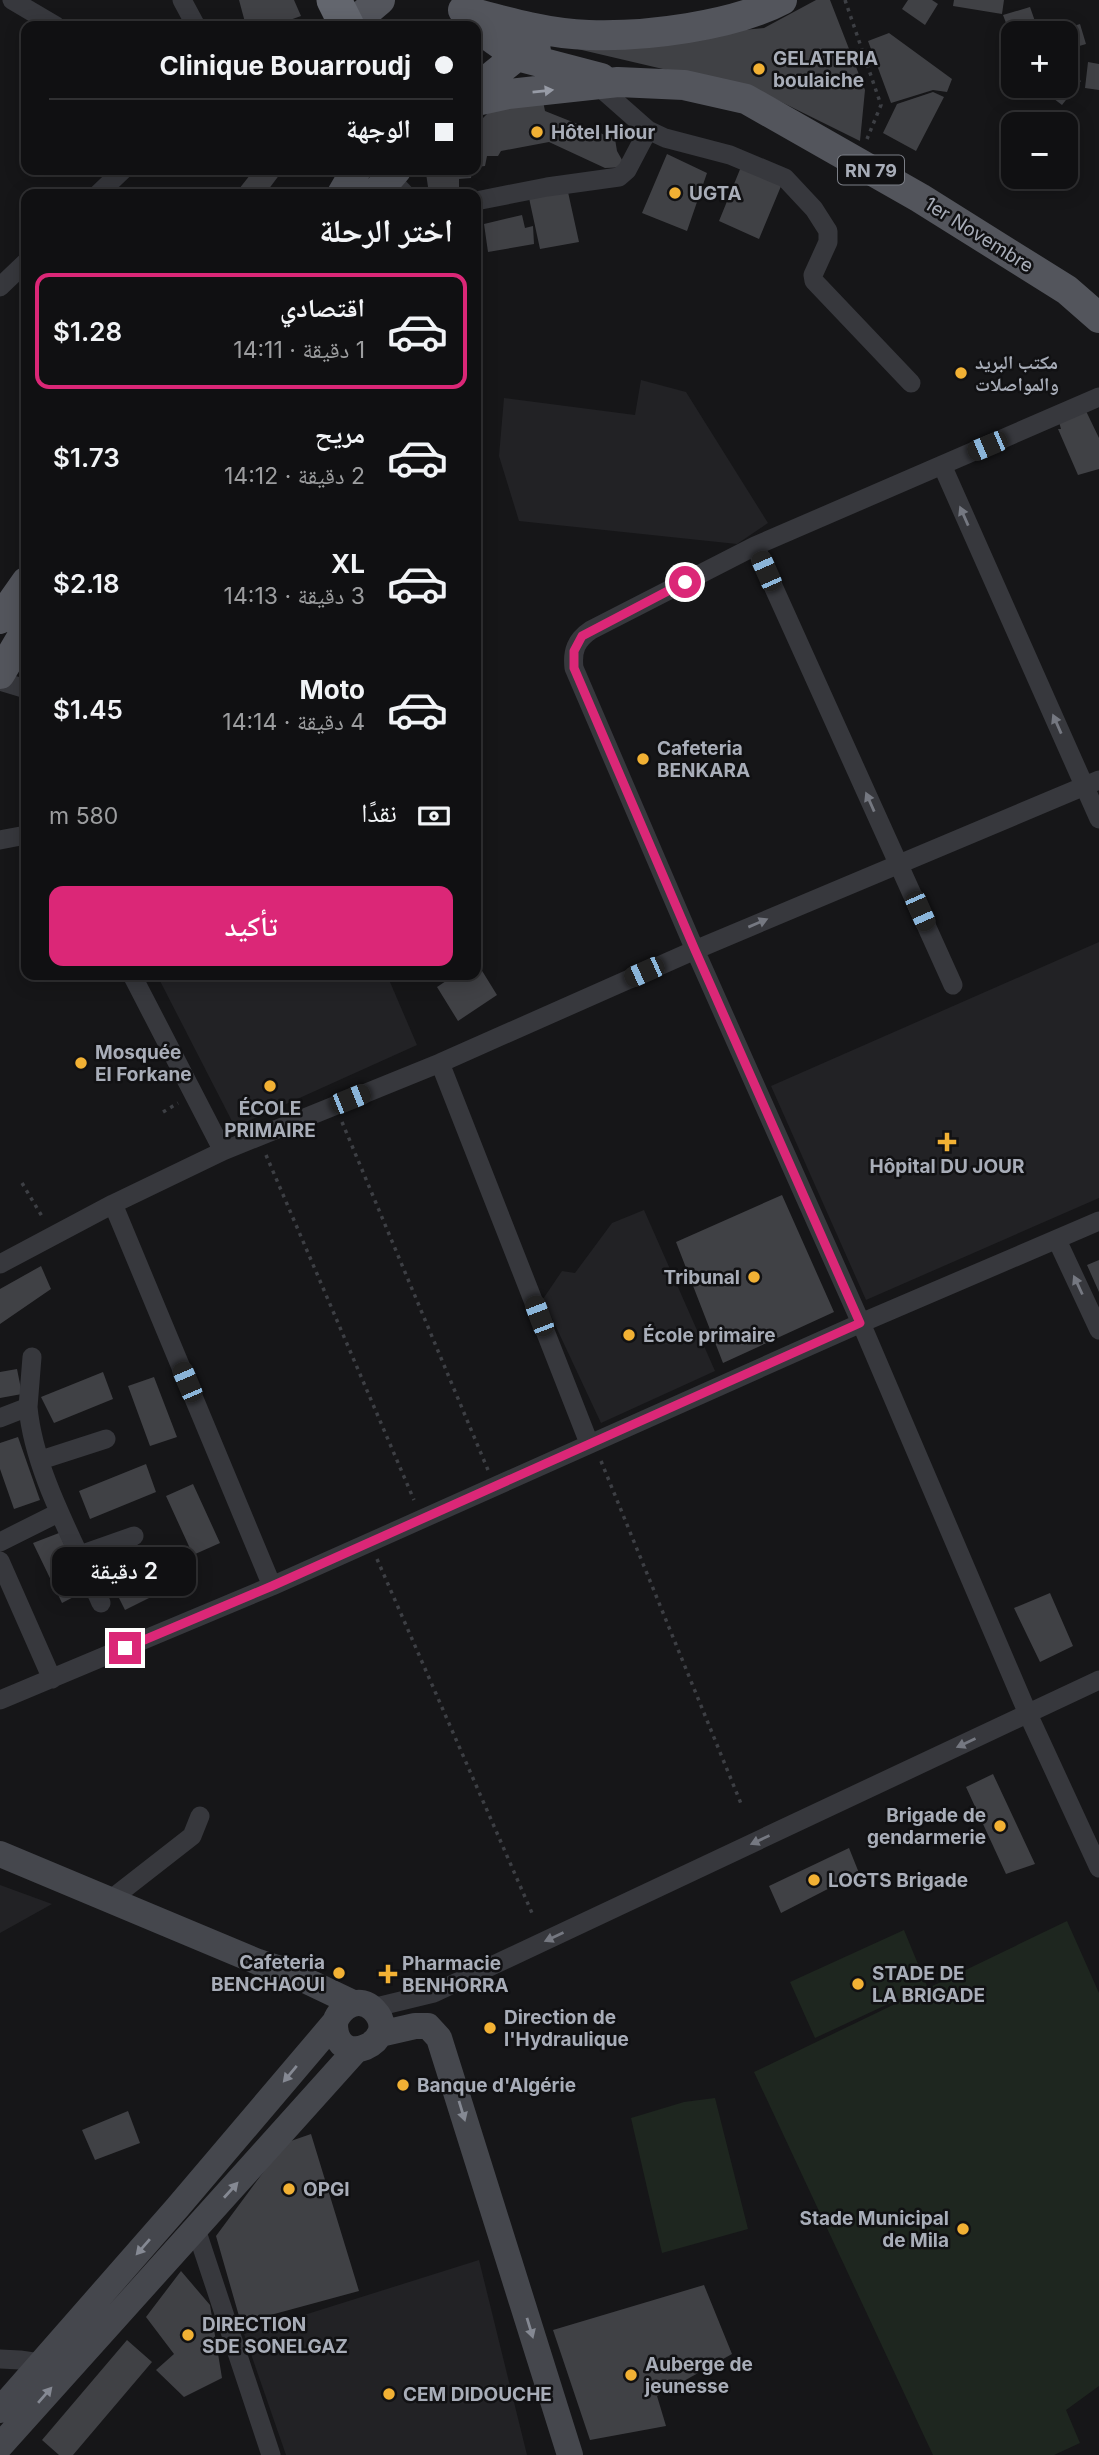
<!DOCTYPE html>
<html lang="ar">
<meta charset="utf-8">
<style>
body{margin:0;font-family:Inter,"Noto Naskh Arabic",sans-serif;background:#1e1e20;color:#f1f3f6;direction:rtl;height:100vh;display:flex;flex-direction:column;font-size:26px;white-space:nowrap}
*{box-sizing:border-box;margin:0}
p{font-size:23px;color:#9c9d9f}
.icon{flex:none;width:38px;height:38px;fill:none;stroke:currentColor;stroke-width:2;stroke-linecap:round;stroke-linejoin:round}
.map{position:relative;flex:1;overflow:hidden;direction:ltr}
.side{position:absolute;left:21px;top:189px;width:460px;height:791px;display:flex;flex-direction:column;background:#101012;border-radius:14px;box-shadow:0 4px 18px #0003,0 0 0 2px #303032;direction:rtl}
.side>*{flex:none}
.top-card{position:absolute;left:21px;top:21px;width:460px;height:154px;border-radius:14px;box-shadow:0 4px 18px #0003,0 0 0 2px #303032;direction:rtl;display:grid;align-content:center;height:154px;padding:0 28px;background:#101012}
.fabs{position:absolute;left:1001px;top:21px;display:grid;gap:14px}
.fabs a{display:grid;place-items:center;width:77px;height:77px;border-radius:14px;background:#101012;box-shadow:0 4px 18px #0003,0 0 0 2px #303032;font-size:35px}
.end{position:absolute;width:32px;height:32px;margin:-16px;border:9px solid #db2777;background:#fff;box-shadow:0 0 0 4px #fff}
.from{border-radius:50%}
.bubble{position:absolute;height:49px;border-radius:14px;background:#101012;box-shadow:0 4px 18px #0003,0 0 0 2px #303032;font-size:23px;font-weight:600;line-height:49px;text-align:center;direction:rtl}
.car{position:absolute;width:21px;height:42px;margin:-21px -10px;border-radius:9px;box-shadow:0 0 5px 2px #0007;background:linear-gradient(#222 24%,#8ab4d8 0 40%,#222 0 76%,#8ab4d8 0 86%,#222 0)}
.top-card b{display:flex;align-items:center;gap:24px;height:66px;font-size:26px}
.top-card b+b{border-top:2px solid #303032}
.top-card i{width:18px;height:18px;background:#f1f3f6}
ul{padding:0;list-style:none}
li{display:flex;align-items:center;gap:21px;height:116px;margin:0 14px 10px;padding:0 14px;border:4px solid transparent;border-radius:14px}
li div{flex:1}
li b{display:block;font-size:26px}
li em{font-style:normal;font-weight:600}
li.active{border-color:#db2777}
li>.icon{width:63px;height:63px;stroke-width:1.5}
h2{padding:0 28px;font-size:32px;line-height:84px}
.pay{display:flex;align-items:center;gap:18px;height:77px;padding:0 28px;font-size:26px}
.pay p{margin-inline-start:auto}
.button{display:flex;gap:14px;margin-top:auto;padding:14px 28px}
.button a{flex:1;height:80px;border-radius:14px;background:#db2777;color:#fff;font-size:28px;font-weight:600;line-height:80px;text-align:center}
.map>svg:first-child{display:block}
.built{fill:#222225}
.green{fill:#1e261f}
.building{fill:#404145}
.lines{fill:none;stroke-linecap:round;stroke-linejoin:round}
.path{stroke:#3d3f44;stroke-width:3.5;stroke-dasharray:3.5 5;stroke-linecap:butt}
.street{stroke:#37383d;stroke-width:19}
.secondary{stroke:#45474d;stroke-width:26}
.primary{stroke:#53555c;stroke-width:30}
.highway{stroke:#63666e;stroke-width:35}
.oneway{fill:#979ba6}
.oneway2{fill:#757881}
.oneway3{fill:#858993}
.route{stroke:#db2777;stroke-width:9}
.poi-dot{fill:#f2b134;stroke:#111113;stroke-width:2.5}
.labels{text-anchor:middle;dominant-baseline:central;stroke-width:5;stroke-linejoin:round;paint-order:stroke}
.shield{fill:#111113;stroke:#7b7e86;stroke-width:2}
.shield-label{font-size:18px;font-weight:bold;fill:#a8adb8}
.poi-label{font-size:19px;font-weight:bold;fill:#a8adb8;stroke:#111113;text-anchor:start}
.street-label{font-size:19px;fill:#a8adb8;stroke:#111113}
</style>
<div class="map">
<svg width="1099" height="2455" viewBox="0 0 1099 2455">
<rect width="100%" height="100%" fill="#161618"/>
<path class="built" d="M641,380L686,392L768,523L737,544L519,521L499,456L504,398L635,415Z
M1099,942V1198L866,1300L771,1086Z
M169,975H387L417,1045L235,1127L159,979Z
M644,1210L715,1371L601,1423L543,1299L562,1271L575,1273L612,1223Z
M0,1885L52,1904L0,1933Z
M479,2260L527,2455H286L244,2334Z"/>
<path class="green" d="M1067,1921L1099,1993V2386L1066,2410L1080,2443L1054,2455H933L754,2072Z
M904,1930L927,1986L815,2038L790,1982Z
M715,2098L748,2229L662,2253L631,2118L684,2102Z"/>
<path class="building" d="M239,0H294L301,16L273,26H246Z
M816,0H830L865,90L860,141L761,92L569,47L764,28Z
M908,0H932L938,4L925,25L902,9Z
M954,0H1004L1002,14L953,6Z
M1030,7L1037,27L1011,36L1003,15Z
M1080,24L1086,44L1066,50V33H1052Z
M889,33L952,79L947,92L933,90L891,103L868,41Z
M1088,62L1099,64V90L1085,88Z
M1066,69L1081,81L1062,105L1041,89L1043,86H1066Z
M933,92L944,97L916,151L883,133L897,104Z
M543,101L545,111L615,139L617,151L626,167L605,168L549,142L501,151L498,156H487L485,166L476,167V125L498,103Z
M667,154L707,173L687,231L642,213Z
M743,162L784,179L759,239L719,221Z
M254,170H283L265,194H235Z
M430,170H472L471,178L459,179V188L447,190V194H429L426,173Z
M568,192L579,242L540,249L529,198Z
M476,207L483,240L476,241Z
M522,215L525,228L533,226L534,244L488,252L484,224Z
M1086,411L1099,438V469L1078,475L1058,429H1061L1059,422Z
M476,961L497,995L458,1021L437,987L455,975H476Z
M782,1195L834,1312L723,1363L676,1242Z
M1099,1260V1292L1087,1265Z
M41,1266L51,1289L0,1324V1289Z
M17,1369L22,1394L0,1398V1372Z
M103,1372L113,1399L54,1423L41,1397Z
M154,1377L177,1437L150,1446L128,1386Z
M18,1437L40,1500L14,1509L0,1469V1443Z
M146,1464L156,1492L90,1519L79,1491Z
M193,1484L220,1543L193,1555L166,1496Z
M59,1533L85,1591L62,1603L33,1543Z
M167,1556L181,1582L125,1610L112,1584Z
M1050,1593L1073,1646L1040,1662L1014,1608Z
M993,1774L1035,1864L1006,1874L966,1787Z
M849,1848L859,1873L781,1913L769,1886Z
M128,2111L140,2143L95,2160L82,2130Z
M311,2134L359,2291L241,2323L216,2236L285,2143Z
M181,2271L210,2305L222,2378L184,2397L156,2370L174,2354L146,2317Z
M704,2285L732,2354L657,2396L666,2426L590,2440L553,2330Z
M127,2340L152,2362L73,2455H59L42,2440Z"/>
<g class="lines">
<path class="path" d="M845,0L881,105L867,139
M163,1112L178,1103
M342,1122L488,1470
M266,1155L414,1500
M22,1183L43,1218
M601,1461L742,1806
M377,1559L532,1913"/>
<path class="street" d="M12,0L56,26
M182,0L196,26
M597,85L648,130L665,138L730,155L785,178L814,209L828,231V242L813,275L814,281L911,383
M390,178L405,194
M98,194L123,170
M476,201L547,187L619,177L627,170L648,130
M0,287L26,262
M1099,397L755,546L591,630C576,640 572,651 574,668L695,950L861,1323L1028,1714L1099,1868
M942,465L1099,819
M755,546L953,985
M0,681L26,689
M0,840L26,835
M132,975L223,1151
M440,1063L589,1443
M113,1204L272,1586
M1057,1240L1099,1330
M0,1264L113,1204L223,1151L440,1063L695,950L1099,780
M28,1407C34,1473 75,1542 101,1603
M0,1418L28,1407L32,1357
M41,1460L106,1439
M0,1542L58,1513
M80,1555L134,1536
M0,1561L52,1679
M0,1700L272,1586L861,1323L1099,1221
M110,1900L192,1836L200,1816
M372,2008L434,1993L1099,1680
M196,2229L271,2455
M0,2359L20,2360L40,2363"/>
<path class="secondary" d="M0,1854L258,1962L286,1971L353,2003
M380,2034L415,2026H428L439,2038L570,2455
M0,2410L177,2208L335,2022C341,2006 360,1995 374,2010C404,2041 334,2074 335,2022
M0,2446L356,2050"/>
<path class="primary" d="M463,10C503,21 547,34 589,35C645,37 733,26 782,0
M354,26L360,17L380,0
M475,26L517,56L601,78
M481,85L517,56L536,51
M476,101L508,94L618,82L684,85L746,99L920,198L1067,290L1099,318
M342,194L356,170
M375,194L396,170
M0,619L26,582
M0,674L26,630"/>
<path class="highway" d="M334,0L347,26"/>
</g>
<defs><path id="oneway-solid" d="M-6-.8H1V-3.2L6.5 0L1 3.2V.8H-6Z" transform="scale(1.75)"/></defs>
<use class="oneway" href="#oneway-solid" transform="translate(543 91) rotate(-6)"/>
<g class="oneway2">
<use href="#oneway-solid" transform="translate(964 516) rotate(-114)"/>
<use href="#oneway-solid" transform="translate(1057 724) rotate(-114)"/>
<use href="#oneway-solid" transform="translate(870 802) rotate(-114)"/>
<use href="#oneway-solid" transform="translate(758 923) rotate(-23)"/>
<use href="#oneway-solid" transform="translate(1078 1285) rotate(-115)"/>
<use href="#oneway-solid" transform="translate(966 1743) rotate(155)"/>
<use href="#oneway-solid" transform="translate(760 1840) rotate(155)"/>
<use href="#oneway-solid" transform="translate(554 1937) rotate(155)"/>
</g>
<g class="oneway3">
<use href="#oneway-solid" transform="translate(290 2074) rotate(130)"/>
<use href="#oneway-solid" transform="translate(462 2111) rotate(73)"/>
<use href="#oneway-solid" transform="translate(231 2190) rotate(-48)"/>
<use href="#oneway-solid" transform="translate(143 2247) rotate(131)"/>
<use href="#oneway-solid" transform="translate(530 2328) rotate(73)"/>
<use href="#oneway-solid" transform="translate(45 2395) rotate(-49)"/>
</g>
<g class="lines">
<path class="route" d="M125,1648L272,1586L860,1323L695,950L574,668V651L582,636L685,582"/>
</g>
<g class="poi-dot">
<circle cx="759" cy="69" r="7"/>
<circle cx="537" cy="132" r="7"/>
<circle cx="675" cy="193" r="7"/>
<circle cx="961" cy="373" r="7"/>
<circle cx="643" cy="759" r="7"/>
<circle cx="81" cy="1063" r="7"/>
<circle cx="270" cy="1086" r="7"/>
<path d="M943.5 1131.5h7v7h7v7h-7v7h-7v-7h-7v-7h7z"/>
<circle cx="754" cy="1277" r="7"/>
<circle cx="629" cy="1335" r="7"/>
<circle cx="1000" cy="1826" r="7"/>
<circle cx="814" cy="1880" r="7"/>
<circle cx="339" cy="1973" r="7"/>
<path d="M384.5 1963.5h7v7h7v7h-7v7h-7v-7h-7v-7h7z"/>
<circle cx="858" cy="1984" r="7"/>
<circle cx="490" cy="2028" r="7"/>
<circle cx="403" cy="2085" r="7"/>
<circle cx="289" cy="2189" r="7"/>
<circle cx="963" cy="2229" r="7"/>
<circle cx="188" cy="2335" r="7"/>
<circle cx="631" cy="2375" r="7"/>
<circle cx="389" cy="2394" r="7"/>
</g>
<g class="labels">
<rect class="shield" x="838" y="155.5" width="66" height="29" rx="5"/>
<g class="shield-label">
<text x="871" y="170">RN 79</text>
</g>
<g class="poi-label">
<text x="773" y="58">GELATERIA<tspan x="773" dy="22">boulaiche</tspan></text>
<text x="551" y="132">Hôtel Hiour</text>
<text x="689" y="193">UGTA</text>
<text x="975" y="362">مكتب البريد<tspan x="975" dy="22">والمواصلات</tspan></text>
<text x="657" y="748">Cafeteria<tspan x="657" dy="22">BENKARA</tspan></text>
<text x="95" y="1052">Mosquée<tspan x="95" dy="22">El Forkane</tspan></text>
<text x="270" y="1108" text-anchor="middle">ÉCOLE<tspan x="270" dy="22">PRIMAIRE</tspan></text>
<text x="947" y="1166" text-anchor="middle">Hôpital DU JOUR</text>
<text x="740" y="1277" text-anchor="end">Tribunal</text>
<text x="643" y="1335">École primaire</text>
<text x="986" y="1815" text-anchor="end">Brigade de<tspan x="986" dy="22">gendarmerie</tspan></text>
<text x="828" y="1880">LOGTS Brigade</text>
<text x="325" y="1962" text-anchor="end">Cafeteria<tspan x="325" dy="22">BENCHAOUI</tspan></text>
<text x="402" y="1963">Pharmacie<tspan x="402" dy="22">BENHORRA</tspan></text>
<text x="872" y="1973">STADE DE<tspan x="872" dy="22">LA BRIGADE</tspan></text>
<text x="504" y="2017">Direction de<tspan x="504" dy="22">l'Hydraulique</tspan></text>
<text x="417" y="2085">Banque d'Algérie</text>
<text x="303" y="2189">OPGI</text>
<text x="949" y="2218" text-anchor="end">Stade Municipal<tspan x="949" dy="22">de Mila</tspan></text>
<text x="202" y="2324">DIRECTION<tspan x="202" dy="22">SDE SONELGAZ</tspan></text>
<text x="645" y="2364">Auberge de<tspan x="645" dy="22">jeunesse</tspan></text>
<text x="403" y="2394">CEM DIDOUCHE</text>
</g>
<g class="street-label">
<text transform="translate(979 235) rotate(32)">1er Novembre</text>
</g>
</g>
</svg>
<div class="fabs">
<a>+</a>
<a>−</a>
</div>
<i class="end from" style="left:685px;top:582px"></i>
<i class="end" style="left:125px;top:1648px"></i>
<div class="bubble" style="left:52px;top:1547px;width:144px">2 دقيقة</div>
<i class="car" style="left:987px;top:446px;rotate:247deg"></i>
<i class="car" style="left:766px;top:571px;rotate:336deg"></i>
<i class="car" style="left:920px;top:911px;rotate:156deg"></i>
<i class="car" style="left:644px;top:972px;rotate:246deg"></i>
<i class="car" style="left:350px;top:1099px;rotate:68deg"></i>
<i class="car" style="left:539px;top:1316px;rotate:339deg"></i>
<i class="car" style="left:187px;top:1382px;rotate:337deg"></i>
<div class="top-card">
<b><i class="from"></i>Clinique Bouarroudj</b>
<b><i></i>الوجهة</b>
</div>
<section class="side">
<h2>اختر الرحلة</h2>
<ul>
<li class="active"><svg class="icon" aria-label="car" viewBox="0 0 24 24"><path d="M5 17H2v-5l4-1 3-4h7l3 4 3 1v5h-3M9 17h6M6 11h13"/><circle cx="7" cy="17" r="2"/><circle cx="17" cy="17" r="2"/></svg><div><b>اقتصادي</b><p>1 دقيقة · 14:11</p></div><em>$1.28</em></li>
<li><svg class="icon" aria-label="car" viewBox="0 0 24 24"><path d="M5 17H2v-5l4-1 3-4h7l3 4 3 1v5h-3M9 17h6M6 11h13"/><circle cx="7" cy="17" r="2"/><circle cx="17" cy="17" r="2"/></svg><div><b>مريح</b><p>2 دقيقة · 14:12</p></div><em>$1.73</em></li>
<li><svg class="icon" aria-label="car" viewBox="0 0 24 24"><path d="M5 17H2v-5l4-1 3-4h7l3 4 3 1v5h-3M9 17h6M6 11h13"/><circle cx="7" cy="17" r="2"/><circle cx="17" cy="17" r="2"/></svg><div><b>XL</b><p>3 دقيقة · 14:13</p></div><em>$2.18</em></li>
<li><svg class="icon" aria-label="car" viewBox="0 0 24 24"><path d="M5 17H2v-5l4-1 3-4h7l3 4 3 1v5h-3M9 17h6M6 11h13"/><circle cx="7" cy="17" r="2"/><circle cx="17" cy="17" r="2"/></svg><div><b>Moto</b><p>4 دقيقة · 14:14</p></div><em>$1.45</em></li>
</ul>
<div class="pay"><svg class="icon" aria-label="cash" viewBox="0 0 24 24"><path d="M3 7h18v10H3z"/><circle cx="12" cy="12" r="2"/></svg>نقدًا<p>580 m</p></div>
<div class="button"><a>تأكيد</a></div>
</section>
</div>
